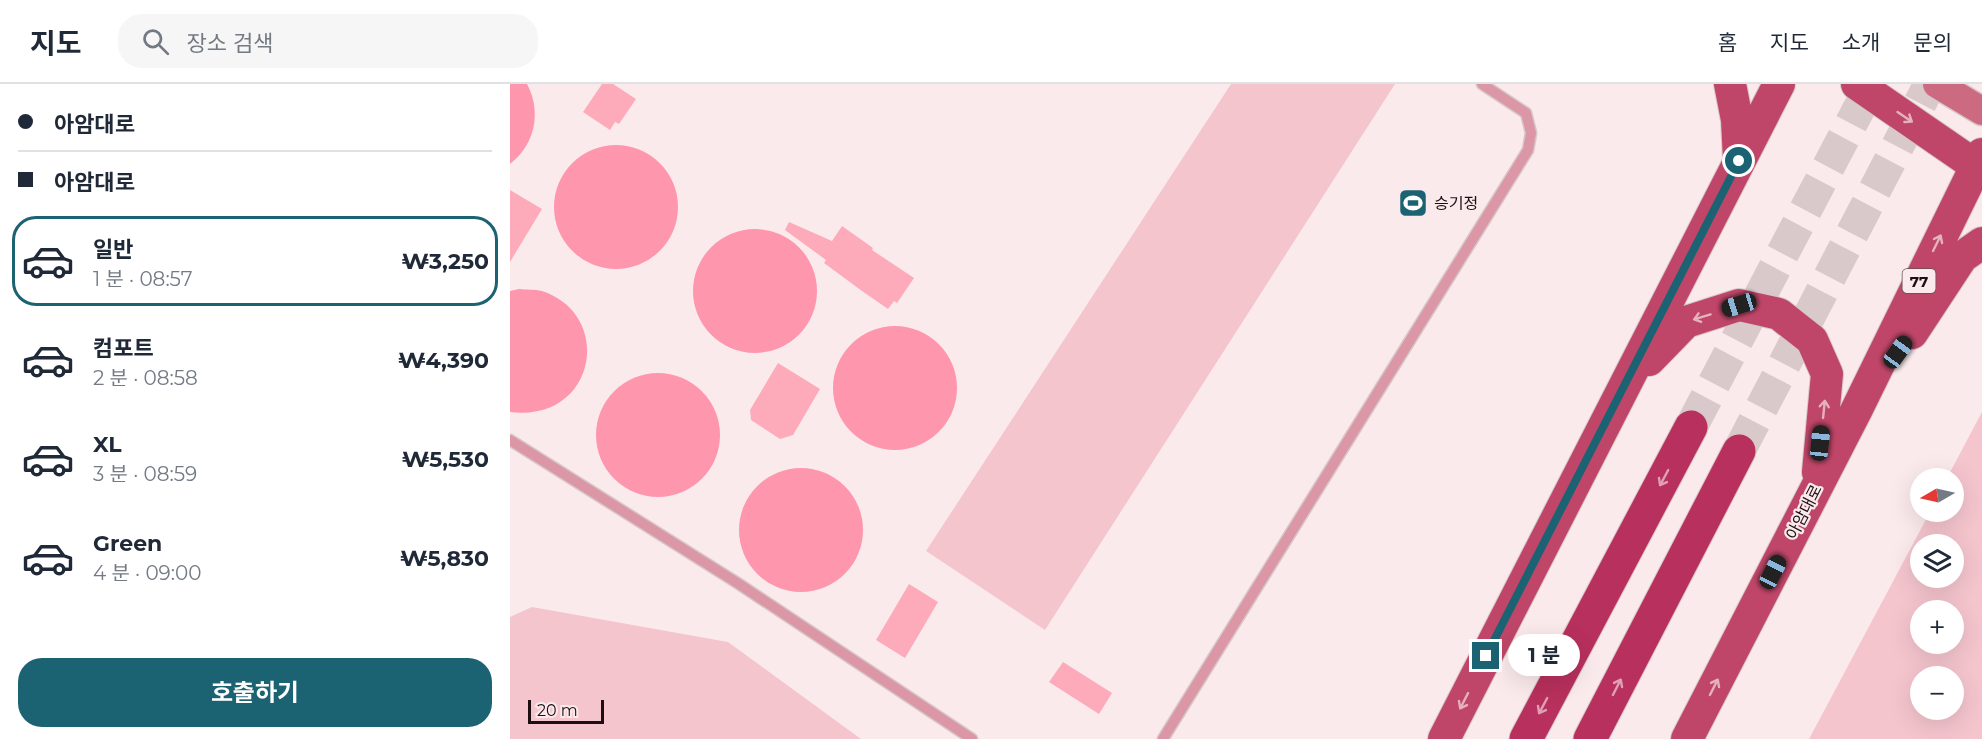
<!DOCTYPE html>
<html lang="ko">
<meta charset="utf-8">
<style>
body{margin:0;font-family:Montserrat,"Noto Sans KR",sans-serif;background:#f6f6f7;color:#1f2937;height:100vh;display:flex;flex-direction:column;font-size:22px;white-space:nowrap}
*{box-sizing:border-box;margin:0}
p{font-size:20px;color:#747a83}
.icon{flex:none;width:33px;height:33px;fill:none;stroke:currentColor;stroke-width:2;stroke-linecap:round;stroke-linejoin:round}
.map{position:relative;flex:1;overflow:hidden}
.details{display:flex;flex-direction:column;background:#fff;width:510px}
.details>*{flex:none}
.banner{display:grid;align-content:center;height:132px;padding:0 18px;background:#fff}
.needle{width:39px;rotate:261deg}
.fabs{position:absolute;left:1400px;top:384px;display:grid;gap:12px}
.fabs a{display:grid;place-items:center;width:54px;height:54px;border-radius:50%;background:#fff;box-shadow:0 6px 24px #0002;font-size:30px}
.scale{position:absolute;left:18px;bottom:15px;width:76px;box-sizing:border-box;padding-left:6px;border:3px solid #1c0f11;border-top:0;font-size:16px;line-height:21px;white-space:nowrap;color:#1c0f11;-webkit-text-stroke:4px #fbeaec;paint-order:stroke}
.end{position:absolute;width:27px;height:27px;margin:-14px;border:8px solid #1b6272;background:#fff;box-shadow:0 0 0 3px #fff}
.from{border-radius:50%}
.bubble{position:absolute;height:42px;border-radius:21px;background:#fff;box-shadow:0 6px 24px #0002;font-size:20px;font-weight:700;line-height:42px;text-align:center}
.car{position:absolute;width:18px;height:36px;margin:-18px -9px;border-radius:8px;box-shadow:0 0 4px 2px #0007;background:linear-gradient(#222 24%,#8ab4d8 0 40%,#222 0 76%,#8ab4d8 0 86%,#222 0)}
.banner b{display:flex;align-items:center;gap:21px;height:57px;font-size:22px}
.banner b+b{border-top:2px solid #e0e1e3}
.banner i{width:15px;height:15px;background:#1f2937}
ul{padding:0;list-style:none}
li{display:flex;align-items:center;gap:18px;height:90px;margin:0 12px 9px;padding:0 6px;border:3px solid transparent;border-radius:24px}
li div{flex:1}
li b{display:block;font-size:22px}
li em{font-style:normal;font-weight:700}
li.on{border-color:#1b6272}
li>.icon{width:54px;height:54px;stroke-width:1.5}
.button{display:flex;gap:12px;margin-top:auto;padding:12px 18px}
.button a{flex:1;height:69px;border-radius:24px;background:#1b6272;color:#fff;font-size:24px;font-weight:700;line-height:69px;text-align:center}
header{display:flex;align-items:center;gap:36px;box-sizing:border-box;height:84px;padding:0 30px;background:#fff;border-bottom:2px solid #e0e1e3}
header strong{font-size:28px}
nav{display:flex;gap:33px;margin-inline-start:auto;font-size:21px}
.search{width:420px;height:54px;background:#f6f6f7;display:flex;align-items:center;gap:15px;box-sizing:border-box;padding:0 21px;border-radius:24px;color:#747a83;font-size:22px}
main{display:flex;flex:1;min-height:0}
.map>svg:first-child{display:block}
.green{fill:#f5c5ce;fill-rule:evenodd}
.water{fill:#fe97ad}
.building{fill:#fdaaba}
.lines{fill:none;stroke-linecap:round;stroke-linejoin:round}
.trunk-tunnel{stroke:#dac9cb;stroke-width:33;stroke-dasharray:33 16;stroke-linecap:butt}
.service-casing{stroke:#d7c7c9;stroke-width:13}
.secondary-casing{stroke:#d7c7c9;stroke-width:31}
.primary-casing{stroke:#d7c7c9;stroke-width:34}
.trunk-casing{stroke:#d7c7c9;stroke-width:35}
.service{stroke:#db97a5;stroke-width:10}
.secondary{stroke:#cc6a81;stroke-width:28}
.primary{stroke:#bf4668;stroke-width:32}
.trunk{stroke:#b8305d;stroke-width:33}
.oneway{stroke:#e6b1be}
.oneway2{stroke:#e0a0b3}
.route{stroke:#1b6272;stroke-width:8}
.labels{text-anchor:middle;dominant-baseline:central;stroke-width:4.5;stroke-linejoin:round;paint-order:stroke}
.shield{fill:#fbeaec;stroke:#5f5153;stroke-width:1.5}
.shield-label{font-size:15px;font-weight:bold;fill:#1c0f11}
.poi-label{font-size:16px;fill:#1c0f11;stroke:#fbeaec;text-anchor:start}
.street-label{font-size:16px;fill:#1c0f11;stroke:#fbeaec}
</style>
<header>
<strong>지도</strong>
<div class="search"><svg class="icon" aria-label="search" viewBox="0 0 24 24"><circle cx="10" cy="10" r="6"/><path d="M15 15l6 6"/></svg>장소 검색</div>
<nav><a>홈</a><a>지도</a><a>소개</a><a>문의</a></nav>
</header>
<main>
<section class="details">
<div class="banner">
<b><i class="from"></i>아암대로</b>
<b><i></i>아암대로</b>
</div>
<ul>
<li class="on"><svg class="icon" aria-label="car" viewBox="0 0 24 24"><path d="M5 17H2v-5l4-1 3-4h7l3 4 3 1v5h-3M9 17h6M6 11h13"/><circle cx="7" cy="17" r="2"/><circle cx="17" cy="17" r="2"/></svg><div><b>일반</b><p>1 분 · 08:57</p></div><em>₩3,250</em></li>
<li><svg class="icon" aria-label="car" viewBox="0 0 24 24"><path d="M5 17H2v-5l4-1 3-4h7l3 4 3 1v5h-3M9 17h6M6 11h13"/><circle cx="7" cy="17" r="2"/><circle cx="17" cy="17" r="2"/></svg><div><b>컴포트</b><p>2 분 · 08:58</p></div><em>₩4,390</em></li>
<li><svg class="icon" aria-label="car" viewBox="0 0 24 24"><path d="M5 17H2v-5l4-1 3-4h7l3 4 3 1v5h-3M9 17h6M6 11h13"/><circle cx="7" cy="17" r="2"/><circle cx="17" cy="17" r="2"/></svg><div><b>XL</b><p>3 분 · 08:59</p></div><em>₩5,530</em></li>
<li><svg class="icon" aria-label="car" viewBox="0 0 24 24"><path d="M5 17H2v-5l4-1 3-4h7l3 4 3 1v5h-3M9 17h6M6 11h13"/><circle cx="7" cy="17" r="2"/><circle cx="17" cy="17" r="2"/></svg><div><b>Green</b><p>4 분 · 09:00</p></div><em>₩5,830</em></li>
</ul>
<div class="button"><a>호출하기</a></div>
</section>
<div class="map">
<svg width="1472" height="655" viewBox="0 0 1472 655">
<rect width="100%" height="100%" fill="#fbeaec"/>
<path class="green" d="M721,0H885L535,546L416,467Z
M1472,328V655H1299L1420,428H1443V394H1437ZM1443,460V494H1410V460ZM1410,526H1443V560H1410ZM1410,592H1443V626H1410Z
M22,523L218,558L351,655H0V533Z"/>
<path class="water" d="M0,0H17C32,28 25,61 0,80Z
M44 123a62 62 0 1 1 124 0a62 62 0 1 1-124 0Z
M183 207a62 62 0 1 1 124 0a62 62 0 1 1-124 0Z
M9,205C16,206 25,205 32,207C105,231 86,339 0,328V207Z
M323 304a62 62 0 1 1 124 0a62 62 0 1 1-124 0Z
M86 351a62 62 0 1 1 124 0a62 62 0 1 1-124 0Z
M229 446a62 62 0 1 1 124 0a62 62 0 1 1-124 0Z"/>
<path class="building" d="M92,0H103L126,15L109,40L105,38L100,46L73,28Z
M0,106L32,125L0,178Z
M279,138L322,157L332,142L363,164L362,166L404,194L387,219L384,217L378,225L352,207L314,179L316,176L275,146Z
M268,279L310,305L283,351L270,355L241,336L240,326Z
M399,500L428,518L395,574L366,556Z
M553,578L602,609L589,630L539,598Z"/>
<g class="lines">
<path class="trunk-tunnel" d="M1181,343L1362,0
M1229,367L1420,0"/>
<g class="service-casing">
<path id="service" d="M0,356L229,500L462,655
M653,655L1018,66L1021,49L1016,29L972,0"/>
</g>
<g class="secondary-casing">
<path id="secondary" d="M1427,0L1472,27"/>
</g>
<g class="primary-casing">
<path id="primary" d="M1220,0L1227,36L1229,76
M1347,0L1472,86
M1402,249L1452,173L1472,159
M1139,276L1176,238L1229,221L1269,230L1302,256L1317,290L1308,388
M934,655L1269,0
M1177,655L1347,325L1472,70"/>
</g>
<g class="trunk-casing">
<path id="trunk" d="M1016,655L1181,343
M1080,655L1229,367"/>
</g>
<use href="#service" class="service"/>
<use href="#secondary" class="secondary"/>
<use href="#primary" class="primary"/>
<use href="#trunk" class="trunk"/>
</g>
<defs><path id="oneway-shaft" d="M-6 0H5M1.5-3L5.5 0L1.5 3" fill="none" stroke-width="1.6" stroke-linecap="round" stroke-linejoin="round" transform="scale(1.5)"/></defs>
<g class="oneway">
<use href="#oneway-shaft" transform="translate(1395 33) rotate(34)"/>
<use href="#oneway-shaft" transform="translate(1427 159) rotate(-64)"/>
<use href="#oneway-shaft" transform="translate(1192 233) rotate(163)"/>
<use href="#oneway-shaft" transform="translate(1314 325) rotate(-84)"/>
<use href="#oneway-shaft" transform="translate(1204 603) rotate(-63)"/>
<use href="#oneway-shaft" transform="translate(954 617) rotate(117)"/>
</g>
<g class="oneway2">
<use href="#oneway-shaft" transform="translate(1154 394) rotate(118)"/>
<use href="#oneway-shaft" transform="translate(1107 603) rotate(-63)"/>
<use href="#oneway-shaft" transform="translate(1033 622) rotate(118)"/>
</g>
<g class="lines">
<path class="route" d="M976,572L1229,77"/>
</g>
<defs>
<g id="stadium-square" transform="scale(1.5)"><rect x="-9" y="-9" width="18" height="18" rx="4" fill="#1b6272" stroke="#fbeaec"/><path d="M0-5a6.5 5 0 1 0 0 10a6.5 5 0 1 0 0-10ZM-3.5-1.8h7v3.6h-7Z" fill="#fff"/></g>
</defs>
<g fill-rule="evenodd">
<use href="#stadium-square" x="903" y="119"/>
</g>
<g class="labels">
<rect class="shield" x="1392.5" y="185" width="33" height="24" rx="4.5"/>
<g class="shield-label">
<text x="1409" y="197">77</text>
</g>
<g class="poi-label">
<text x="924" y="119">승기정</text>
</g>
<g class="street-label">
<text transform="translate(1294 428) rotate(-63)">아암대로</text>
</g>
</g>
</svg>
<div class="fabs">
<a><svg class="needle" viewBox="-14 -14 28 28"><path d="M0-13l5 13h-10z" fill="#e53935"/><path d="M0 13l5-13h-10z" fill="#747a83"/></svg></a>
<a><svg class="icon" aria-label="layers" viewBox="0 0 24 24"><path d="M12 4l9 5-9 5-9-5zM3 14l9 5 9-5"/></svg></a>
<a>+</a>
<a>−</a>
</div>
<div class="scale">20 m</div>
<i class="end from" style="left:1229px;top:77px"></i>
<i class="end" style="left:976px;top:572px"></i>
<div class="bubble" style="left:998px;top:550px;width:72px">1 분</div>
<i class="car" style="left:1229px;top:221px;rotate:253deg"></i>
<i class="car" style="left:1388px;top:268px;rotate:36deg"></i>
<i class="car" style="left:1310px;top:359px;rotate:6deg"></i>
<i class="car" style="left:1263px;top:488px;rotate:27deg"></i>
</div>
</main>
